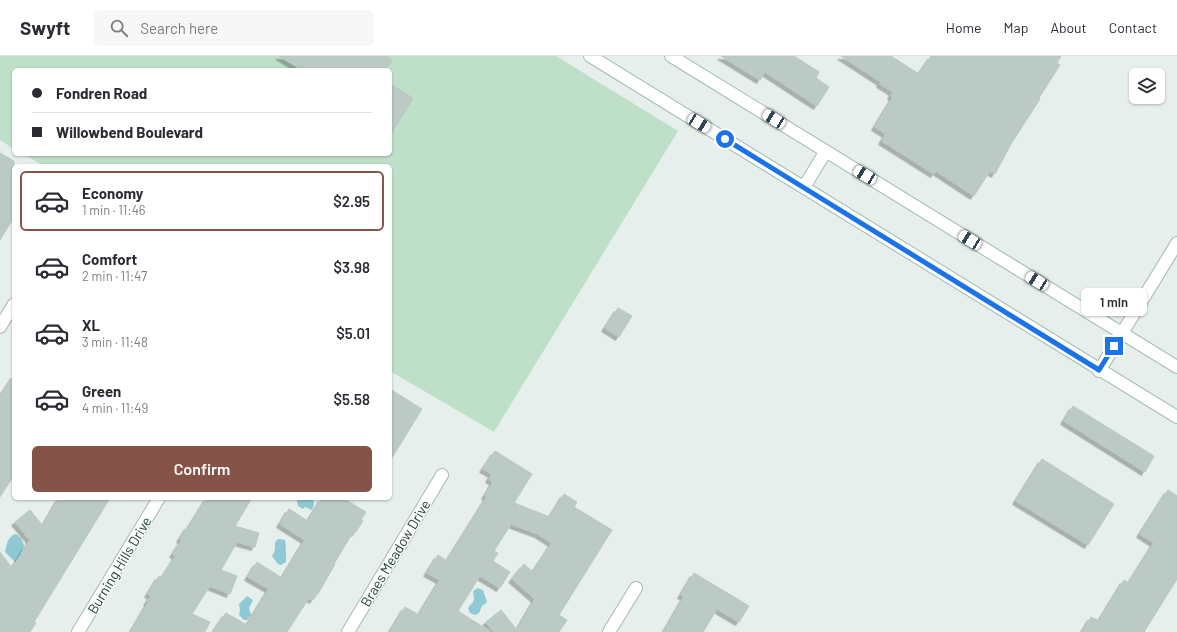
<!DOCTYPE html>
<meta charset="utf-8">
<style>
body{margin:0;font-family:Barlow,sans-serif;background:#f7f7f7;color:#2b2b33;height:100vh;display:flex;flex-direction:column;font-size:15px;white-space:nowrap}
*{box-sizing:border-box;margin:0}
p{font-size:13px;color:#7c7c81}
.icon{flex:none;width:22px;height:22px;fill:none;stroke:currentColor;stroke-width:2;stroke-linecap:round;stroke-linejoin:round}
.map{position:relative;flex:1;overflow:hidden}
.panel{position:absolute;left:12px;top:108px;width:380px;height:336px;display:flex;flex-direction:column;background:#fff;border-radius:6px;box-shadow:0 1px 3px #0004}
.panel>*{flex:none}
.banner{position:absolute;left:12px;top:12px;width:380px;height:88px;border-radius:6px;box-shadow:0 1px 3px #0004;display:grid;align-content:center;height:88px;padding:0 20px;background:#fff}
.controls{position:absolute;left:1129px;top:12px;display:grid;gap:8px}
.controls a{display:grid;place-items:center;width:36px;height:36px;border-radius:6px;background:#fff;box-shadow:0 1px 3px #0004;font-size:20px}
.end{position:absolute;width:18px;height:18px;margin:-9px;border:5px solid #1a73e8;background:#fff;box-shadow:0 0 0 2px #fff}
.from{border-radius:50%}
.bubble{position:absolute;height:28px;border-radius:6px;background:#fff;box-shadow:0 1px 3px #0004;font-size:13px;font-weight:600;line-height:28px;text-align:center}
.car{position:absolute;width:12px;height:24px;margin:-12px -6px;border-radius:5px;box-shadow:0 0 3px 1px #0007;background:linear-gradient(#fff 24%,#345 0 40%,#fff 0 76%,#345 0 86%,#fff 0)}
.banner b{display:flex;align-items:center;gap:14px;height:38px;font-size:15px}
.banner b+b{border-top:1px solid #e1e1e2}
.banner i{width:10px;height:10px;background:#2b2b33}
ul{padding:7px 0 0;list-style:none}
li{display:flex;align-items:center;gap:12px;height:60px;margin:0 8px 6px;padding:0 12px;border:2px solid transparent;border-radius:6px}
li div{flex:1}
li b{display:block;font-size:15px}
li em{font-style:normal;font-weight:600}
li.active{border-color:#855347}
li>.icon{width:36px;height:36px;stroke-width:1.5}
.cta{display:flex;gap:8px;margin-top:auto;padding:8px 20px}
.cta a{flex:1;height:46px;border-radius:6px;background:#855347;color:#fff;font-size:16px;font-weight:600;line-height:46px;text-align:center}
header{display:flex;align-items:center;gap:24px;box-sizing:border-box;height:56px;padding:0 20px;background:#fff;border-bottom:1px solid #e1e1e2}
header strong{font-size:19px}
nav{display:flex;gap:22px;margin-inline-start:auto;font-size:14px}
.search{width:280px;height:36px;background:#f7f7f7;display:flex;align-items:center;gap:10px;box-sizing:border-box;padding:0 14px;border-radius:6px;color:#7c7c81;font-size:15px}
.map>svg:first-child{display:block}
.park{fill:#bfe0c8}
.water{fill:#8ec9d4}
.building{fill:#bbcac4;stroke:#b8c9c2;filter:url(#shadow)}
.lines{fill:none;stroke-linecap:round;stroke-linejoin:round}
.minor-casing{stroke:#a8b8b2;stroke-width:14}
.tertiary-casing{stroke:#a8b8b2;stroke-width:14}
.secondary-casing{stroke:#a4bbb3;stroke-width:14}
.minor{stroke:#fff;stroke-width:12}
.tertiary{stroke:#fff;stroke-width:12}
.secondary{stroke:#fff;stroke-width:12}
.route{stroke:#1a73e8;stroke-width:5}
.labels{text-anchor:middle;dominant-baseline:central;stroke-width:3;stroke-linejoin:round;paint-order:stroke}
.street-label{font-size:14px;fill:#24423a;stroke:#f7fbf9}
</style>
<header>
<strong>Swyft</strong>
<div class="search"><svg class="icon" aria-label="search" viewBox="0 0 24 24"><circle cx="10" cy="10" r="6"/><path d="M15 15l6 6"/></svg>Search here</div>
<nav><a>Home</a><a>Map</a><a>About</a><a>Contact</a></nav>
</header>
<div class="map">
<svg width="1177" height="576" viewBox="0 0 1177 576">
<defs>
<filter id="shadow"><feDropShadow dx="-3.5" dy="3.5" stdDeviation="0" flood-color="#0004"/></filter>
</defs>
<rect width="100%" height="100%" fill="#e6efeb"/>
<path class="park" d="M0,0H556L678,75L494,376L390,315V110H44L23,98H390V14H14V93L0,84Z"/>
<path class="water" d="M299,442H313L314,448L312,454L305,451L303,453L298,450L297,445Z
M16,478L21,482L24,489L17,508L5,496C7,489 7,480 16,478Z
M279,483L285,484C286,487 286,503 286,506L281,509L278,508L272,500L275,494C275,489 274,485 279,483Z
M478,532L483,534L487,546L482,550L479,557L475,559L470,557L468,552L473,546L474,543L473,535Z
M247,540L253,544L249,552L251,559L247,564H244L239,559L240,554L239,548Z"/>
<path class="building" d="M279,0H385L392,4L386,14H302Z
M721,0H794L819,16L816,22L829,31L817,50L765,16L760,24Z
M841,0H891L919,18L931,0H1061L1057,7L1060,9L1039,42L1040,43L1011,88L995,118L990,115L974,140L936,115L934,118L882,85L886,78L875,71L893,41L891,40L893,36L880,28L881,26Z
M390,28L413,42L390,80Z
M0,97L14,105V161L0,184Z
M618,252L632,260L619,281L605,272Z
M14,319V419L0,441V341Z
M390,333L422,353L390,405Z
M1073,350L1154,400L1145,416L1064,365Z
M495,395L532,418L514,447L550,461L564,438L577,446L574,451L612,474L559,559L567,564L559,576H494L486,566L501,554L517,574L535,543L512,523L524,508L533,516L552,487L538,478L511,468L494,495L498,497L493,505L510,516L500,532L480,520L458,555L491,576H390L405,551L419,559L440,524L427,517L438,499L447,505L487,441L485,440L493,426L489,423L492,418L483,413Z
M1042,403L1114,448L1088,489L1016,445Z
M1168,434L1177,440V523L1144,576H1082L1091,561L1099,565L1124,524L1129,527L1154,487L1140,478Z
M59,442H110L34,566L36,567L30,576H0V496L12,512L30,484L15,466L30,454L43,470Z
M207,442H252L235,470L259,477L255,491L237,486L221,514L237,520L230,538L210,530L192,558L210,566L205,576H131L148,547L147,546L151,540L148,538L159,520L162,522L176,500L173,498L182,484L180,483L188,470L189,471Z
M322,442H343L366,456L361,464L363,465L355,477L353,476L334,508H335L318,538H317L313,544L309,542L287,576H213L226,557L247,569L269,533L248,521L257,506L282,522L305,484L280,468L289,453L308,465Z
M694,517L749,550L739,566L717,553L703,576H664L684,541L681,539Z"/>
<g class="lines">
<g class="minor-casing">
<path id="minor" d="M0,271L14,248
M78,576L159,442
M348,576L442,419
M609,576L636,532"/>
</g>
<g class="tertiary-casing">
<path id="tertiary" d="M1099,315L1177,187"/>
</g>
<g class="secondary-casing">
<path id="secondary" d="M590,0L1177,361
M671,0L1177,311
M804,131L826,95"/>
</g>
<use href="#minor" class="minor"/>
<use href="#tertiary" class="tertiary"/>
<use href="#secondary" class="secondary"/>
</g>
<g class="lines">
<path class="route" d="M725,83L1099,314L1114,290"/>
</g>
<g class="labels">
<g class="street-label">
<text transform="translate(395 497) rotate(-59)">Braes Meadow Drive</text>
<text transform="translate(119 509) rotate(-59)">Burning Hills Drive</text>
</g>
</g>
</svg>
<div class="controls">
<a><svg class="icon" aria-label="layers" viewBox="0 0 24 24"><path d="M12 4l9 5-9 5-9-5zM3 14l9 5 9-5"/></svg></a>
</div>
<i class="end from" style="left:725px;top:83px"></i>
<i class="end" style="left:1114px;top:290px"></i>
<div class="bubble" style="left:1081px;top:232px;width:66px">1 min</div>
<i class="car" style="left:774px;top:63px;rotate:302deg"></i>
<i class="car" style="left:699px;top:67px;rotate:121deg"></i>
<i class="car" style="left:865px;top:119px;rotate:301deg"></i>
<i class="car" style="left:970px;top:184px;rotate:302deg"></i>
<i class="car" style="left:1037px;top:225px;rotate:301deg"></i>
<div class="banner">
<b><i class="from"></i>Fondren Road</b>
<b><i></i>Willowbend Boulevard</b>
</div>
<section class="panel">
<ul>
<li class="active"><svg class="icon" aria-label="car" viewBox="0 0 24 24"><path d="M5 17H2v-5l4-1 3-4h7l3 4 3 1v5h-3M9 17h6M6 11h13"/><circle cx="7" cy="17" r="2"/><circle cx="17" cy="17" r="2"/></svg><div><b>Economy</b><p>1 min · 11:46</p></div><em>$2.95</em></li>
<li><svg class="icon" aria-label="car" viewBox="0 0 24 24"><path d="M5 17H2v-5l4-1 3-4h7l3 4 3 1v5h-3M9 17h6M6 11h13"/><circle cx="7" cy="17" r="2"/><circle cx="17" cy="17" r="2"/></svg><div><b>Comfort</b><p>2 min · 11:47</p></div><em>$3.98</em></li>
<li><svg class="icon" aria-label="car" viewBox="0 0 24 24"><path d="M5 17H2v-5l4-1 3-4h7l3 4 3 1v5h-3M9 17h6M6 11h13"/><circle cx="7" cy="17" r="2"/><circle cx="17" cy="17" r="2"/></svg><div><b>XL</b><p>3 min · 11:48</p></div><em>$5.01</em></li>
<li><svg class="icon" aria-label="car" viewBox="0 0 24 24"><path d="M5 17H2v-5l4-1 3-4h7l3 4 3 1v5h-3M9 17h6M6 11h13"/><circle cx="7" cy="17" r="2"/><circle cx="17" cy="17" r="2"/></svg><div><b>Green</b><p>4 min · 11:49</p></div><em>$5.58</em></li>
</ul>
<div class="cta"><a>Confirm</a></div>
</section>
</div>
